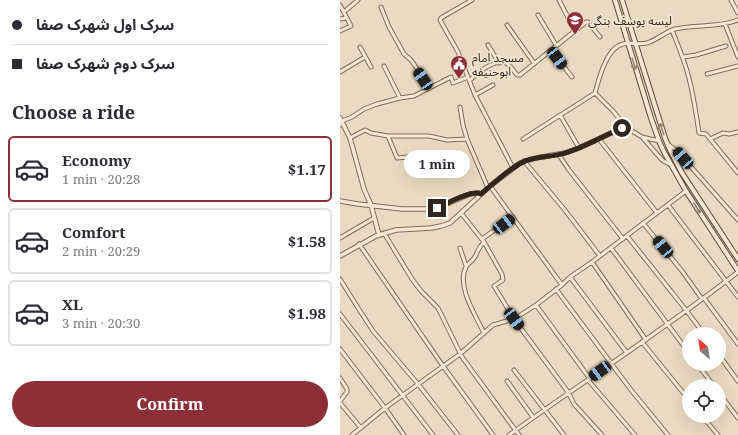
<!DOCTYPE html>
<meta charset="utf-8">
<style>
body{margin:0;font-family:"Noto Serif","Noto Sans Arabic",serif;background:#f7f7f7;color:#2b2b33;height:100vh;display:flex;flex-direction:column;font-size:15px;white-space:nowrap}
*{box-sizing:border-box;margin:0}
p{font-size:13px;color:#7c7c81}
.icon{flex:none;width:22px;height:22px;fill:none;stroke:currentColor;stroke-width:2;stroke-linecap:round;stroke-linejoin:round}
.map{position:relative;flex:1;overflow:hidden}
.details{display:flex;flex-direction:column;background:#fff;width:340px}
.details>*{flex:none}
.banner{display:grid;align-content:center;height:88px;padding:0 12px;background:#fff}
.needle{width:26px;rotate:331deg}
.buttons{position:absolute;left:342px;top:327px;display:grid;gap:8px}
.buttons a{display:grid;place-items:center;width:44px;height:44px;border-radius:50%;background:#fff;box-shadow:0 4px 16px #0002;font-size:20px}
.end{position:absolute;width:18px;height:18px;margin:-9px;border:5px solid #33261d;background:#fff;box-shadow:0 0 0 2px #fff}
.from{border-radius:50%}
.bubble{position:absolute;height:28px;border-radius:14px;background:#fff;box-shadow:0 4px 16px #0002;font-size:13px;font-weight:700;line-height:28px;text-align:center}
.car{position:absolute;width:12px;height:24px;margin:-12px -6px;border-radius:5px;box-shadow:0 0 3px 1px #0007;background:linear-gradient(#222 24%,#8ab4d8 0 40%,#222 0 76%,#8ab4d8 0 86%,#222 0)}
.banner b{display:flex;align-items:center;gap:14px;height:38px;font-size:15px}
.banner b+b{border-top:1px solid #e1e1e2}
.banner i{width:10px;height:10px;background:#2b2b33}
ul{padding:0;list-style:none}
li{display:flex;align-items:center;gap:12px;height:66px;margin:0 8px 6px;padding:0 4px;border:2px solid #e1e1e2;border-radius:6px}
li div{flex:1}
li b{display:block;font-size:15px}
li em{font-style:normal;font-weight:700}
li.selected{border-color:#8d2f38}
li>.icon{width:36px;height:36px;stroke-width:1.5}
h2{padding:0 12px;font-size:18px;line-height:48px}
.action{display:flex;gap:8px;margin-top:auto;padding:8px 12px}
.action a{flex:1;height:46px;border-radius:24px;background:#8d2f38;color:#fff;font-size:16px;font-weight:700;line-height:46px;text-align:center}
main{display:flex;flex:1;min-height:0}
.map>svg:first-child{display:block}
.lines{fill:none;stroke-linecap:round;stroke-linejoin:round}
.minor-casing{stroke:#826c5a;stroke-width:5}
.tertiary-casing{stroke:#826c5a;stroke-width:5.5}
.secondary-casing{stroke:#644d3d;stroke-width:6}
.minor{stroke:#f6e8d4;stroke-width:3}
.tertiary{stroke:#f6e8d4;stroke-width:3.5}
.secondary{stroke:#f6e8d4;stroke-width:4}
.oneway{stroke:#948778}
.route{stroke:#33261d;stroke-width:5}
.labels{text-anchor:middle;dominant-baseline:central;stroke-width:3.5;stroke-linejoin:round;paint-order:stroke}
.poi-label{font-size:12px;fill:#33261d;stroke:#f2e5d0;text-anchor:start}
</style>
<main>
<section class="details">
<div class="banner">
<b><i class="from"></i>سرک اول شهرک صفا</b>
<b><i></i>سرک دوم شهرک صفا</b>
</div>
<h2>Choose a ride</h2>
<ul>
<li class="selected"><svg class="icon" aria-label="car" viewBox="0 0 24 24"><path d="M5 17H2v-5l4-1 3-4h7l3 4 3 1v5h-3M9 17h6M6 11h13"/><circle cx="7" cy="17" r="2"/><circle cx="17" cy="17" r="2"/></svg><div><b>Economy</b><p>1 min · 20:28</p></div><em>$1.17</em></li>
<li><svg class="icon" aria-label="car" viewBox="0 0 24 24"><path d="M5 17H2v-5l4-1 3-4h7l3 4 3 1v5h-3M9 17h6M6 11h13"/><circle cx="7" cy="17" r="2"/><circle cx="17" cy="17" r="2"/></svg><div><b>Comfort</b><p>2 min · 20:29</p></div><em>$1.58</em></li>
<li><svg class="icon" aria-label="car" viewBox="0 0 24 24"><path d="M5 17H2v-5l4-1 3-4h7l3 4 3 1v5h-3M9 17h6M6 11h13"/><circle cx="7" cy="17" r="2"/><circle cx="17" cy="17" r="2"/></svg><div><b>XL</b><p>3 min · 20:30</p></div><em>$1.98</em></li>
</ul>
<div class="action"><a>Confirm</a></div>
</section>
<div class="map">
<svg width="398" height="435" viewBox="0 0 398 435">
<rect width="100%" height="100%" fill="#eadac1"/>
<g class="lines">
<g class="minor-casing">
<path id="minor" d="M132,0L101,18L100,20L118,52L135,95L173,168
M219,0L235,31
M391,0L398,13
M0,5L11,26L0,31
M41,7L49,27L64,54L71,60L90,88
M4,12L18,0
M198,15L216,45
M0,19L7,18
M385,24L398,57
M167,25L194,63
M332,30C337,43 343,57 347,71C353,91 356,112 359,133L366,134L398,173
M148,45L159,63
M20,47L31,67
M211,50L232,77
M343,57L356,55L386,46
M44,66L60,98
M0,72L25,57
M367,74L398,66
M130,80C138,73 153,59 166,63C170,65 174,71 177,75H180L246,22H248L260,37
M255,93L273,111L287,128L302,137L322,160L331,165
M135,95L153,85
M120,107L123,125L127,139L148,188
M220,115L239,148
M0,125L2,121L12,117L24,109L37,104L60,98L74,96L111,77L113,83L128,77
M48,136L57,158L113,153
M302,137L319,141
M10,138L25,130L31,133L48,136H89L107,140L127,139
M183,139L255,93C259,79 266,48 283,44C291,42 299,45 307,43C317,40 325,32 335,29C356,24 378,28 398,20
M259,139L317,213
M370,139L383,133L389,134L398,132
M329,145L337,151L398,220
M219,155L229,170L283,239
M184,161L224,209L260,256
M150,186L222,285
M328,205L398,297
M121,213L144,242L162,274L163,280L154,286L174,319L228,392L234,404L262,435
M303,223L342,271L362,299
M44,233L72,279L81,291L98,308L122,357L179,435
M287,236L346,310L364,334
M0,238L34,218
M142,239L173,217
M19,244L103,366L153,435
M120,248L126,266
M271,248L349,353
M252,262L306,340
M230,277L287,353
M0,279L20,311L33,331L78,384L118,435
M216,289L291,390L328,435
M364,298L398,344
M196,305L250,379
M0,314L93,435
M144,333C136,316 116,286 126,267C128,263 134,260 136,255C139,248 138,248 144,242
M302,342L349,400
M0,349L45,408L64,435
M379,355L398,381
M357,364L374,386
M174,370L224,435
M0,378L7,389V392L0,401L1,404L21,428
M248,380L295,435
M167,381L193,417
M379,393L398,418
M362,416L378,435
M12,435L45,408L120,354L153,325L174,319L196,305L222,285L230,277L252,262L346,191
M169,435C245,380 324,330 398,272"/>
</g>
<g class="tertiary-casing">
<path id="tertiary" d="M0,118L10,138L24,189L31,205L39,235
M0,201L18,204L62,209H86L97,208L130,194L139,193L141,194
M0,256L36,236L56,230L91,228L101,226L110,223L150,186L180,163L196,158L225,153L239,148L282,128H287"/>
</g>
<g class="secondary-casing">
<path id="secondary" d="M275,0L311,118L319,141L324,152L346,191L398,271
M282,0L325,138L330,150L342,173L398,259"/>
</g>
<use href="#minor" class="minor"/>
<use href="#tertiary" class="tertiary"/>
<use href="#secondary" class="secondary"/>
</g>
<defs><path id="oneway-shaft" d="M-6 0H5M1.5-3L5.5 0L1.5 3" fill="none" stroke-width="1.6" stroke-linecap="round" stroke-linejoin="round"/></defs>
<g class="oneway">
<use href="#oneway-shaft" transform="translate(294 64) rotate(72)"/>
<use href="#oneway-shaft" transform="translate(322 129) rotate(-107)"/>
<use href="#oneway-shaft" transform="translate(357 208) rotate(57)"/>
</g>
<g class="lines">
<path class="route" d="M97,208C106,204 132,189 141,194C153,184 174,164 188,160C200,156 213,157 225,153C245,147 263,136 282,128"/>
</g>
<defs>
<g id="school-pin" transform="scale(0.9)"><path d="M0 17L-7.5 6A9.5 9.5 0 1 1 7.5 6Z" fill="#8d2f38" stroke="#f2e5d0"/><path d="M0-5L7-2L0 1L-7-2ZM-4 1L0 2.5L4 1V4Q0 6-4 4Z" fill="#fff"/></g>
<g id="civic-pin" transform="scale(0.9)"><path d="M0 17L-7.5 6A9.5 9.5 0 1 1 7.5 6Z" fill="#8d2f38" stroke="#f2e5d0"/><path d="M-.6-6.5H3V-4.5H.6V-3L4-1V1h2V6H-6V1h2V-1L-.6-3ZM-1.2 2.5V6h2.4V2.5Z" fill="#fff"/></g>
</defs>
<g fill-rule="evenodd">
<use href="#school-pin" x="235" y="20"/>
<use href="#civic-pin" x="119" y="64"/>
</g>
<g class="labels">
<g class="poi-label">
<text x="248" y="20">لیسه یوسف بنگی</text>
<text x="132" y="57">مسجد امام<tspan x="132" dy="14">ابوحنیفه</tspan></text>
</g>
</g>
</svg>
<div class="buttons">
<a><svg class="needle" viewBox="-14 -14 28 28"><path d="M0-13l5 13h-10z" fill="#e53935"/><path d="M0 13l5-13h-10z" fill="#7c7c81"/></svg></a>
<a><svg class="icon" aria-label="locate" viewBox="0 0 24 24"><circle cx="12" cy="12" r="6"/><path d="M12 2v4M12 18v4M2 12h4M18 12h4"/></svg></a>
</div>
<i class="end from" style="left:282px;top:128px"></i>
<i class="end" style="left:97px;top:208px"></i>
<div class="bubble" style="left:64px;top:150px;width:66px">1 min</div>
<i class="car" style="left:217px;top:58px;rotate:143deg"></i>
<i class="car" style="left:83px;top:79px;rotate:326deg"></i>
<i class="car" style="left:343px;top:158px;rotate:319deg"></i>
<i class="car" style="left:164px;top:224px;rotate:53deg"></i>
<i class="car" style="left:323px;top:247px;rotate:321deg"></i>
<i class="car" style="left:174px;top:319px;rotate:143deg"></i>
<i class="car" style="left:260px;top:371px;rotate:234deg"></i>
</div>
</main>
